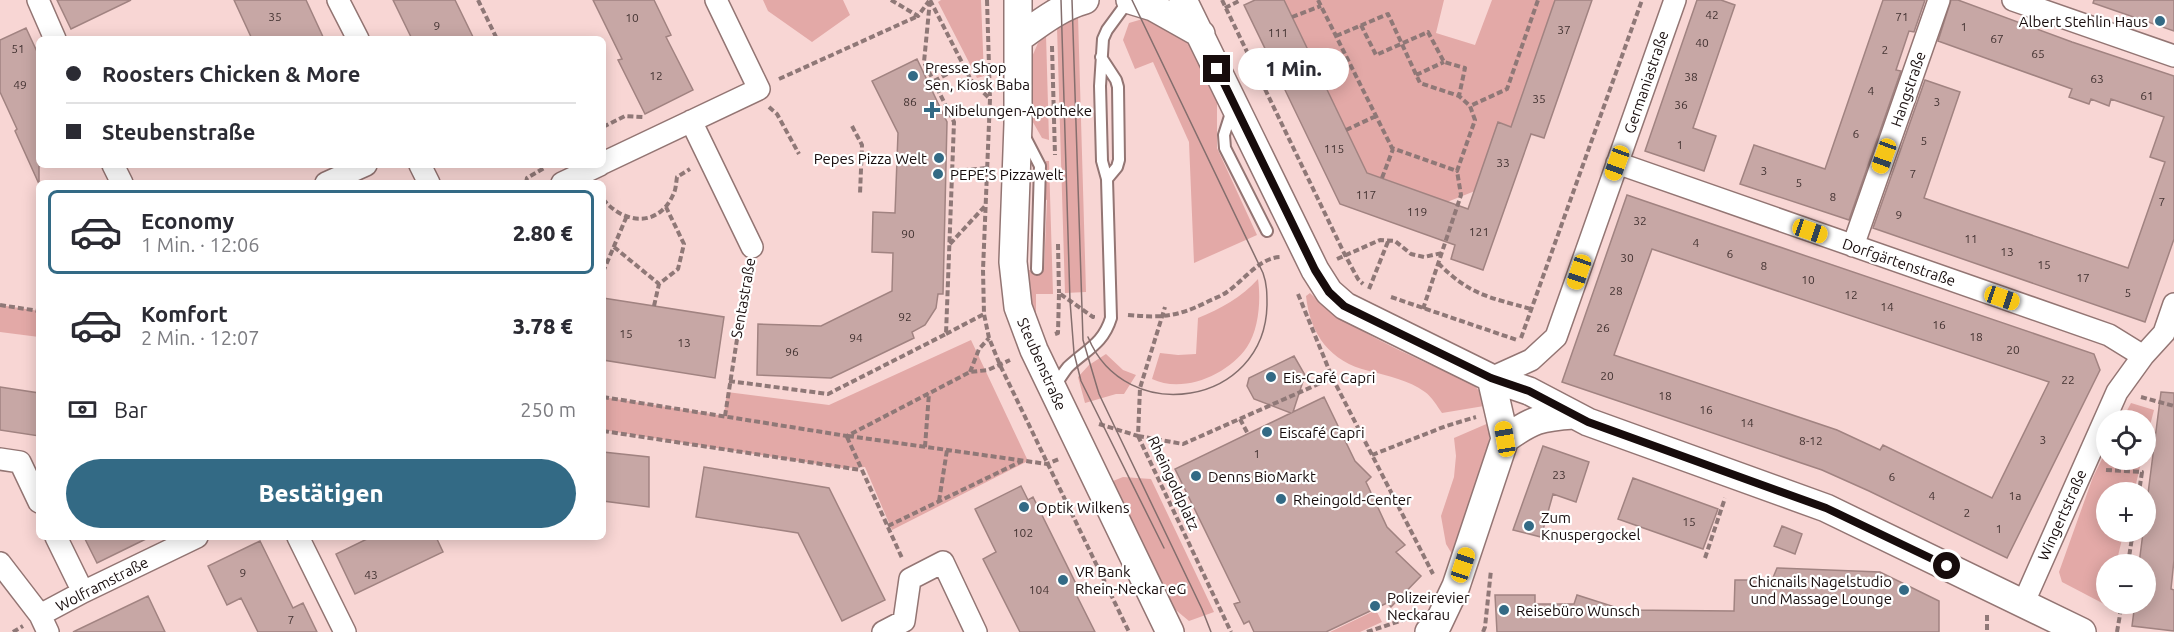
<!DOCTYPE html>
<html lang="de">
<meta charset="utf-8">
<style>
body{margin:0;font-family:Ubuntu,sans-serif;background:#f2f2f3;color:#2b2b33;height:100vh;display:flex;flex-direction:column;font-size:22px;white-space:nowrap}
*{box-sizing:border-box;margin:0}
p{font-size:20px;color:#7c7c81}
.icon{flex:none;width:33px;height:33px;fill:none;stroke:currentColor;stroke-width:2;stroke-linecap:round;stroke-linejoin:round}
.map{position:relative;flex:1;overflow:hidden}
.drawer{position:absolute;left:36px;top:180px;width:570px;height:360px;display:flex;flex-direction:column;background:#fff;border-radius:9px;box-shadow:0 3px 15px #0003}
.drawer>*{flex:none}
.top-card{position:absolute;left:36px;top:36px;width:570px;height:132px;border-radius:9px;box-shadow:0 3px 15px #0003;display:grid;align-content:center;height:132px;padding:0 30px;background:#fff}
.buttons{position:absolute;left:2096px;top:410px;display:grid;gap:12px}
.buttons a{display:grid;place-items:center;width:60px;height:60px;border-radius:50%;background:#fff;box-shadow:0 3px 15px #0003;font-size:30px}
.end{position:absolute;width:27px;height:27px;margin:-14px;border:8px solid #170c0c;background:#fff;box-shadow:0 0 0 3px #fff}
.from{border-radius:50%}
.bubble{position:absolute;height:42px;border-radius:21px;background:#fff;box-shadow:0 3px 15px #0003;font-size:20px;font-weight:800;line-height:42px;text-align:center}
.car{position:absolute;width:18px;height:36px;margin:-18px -9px;border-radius:8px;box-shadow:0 0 4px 2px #0007;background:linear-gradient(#f5c518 24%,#345 0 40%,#f5c518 0 76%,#345 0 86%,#f5c518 0)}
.top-card b{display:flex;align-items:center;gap:21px;height:57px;font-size:22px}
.top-card b+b{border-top:2px solid #e1e1e2}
.top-card i{width:15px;height:15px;background:#2b2b33}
ul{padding:10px 0 0;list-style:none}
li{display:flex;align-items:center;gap:18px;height:84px;margin:0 12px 9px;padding:0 18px;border:3px solid transparent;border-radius:9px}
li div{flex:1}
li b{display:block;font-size:22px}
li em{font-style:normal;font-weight:800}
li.active{border-color:#336a85}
li>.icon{width:54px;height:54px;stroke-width:1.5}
.pay{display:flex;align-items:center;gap:15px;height:66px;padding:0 30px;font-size:22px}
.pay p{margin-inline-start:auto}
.primary-button{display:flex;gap:12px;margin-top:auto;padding:12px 30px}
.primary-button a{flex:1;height:69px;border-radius:36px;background:#336a85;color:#fff;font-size:24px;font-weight:800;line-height:69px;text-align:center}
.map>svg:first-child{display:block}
.green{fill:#e3a9a7}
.building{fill:#c7a7a5;stroke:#a18381;stroke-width:1.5;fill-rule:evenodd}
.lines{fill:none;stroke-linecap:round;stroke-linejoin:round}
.service-casing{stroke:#937573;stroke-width:14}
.minor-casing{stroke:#937573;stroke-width:24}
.tertiary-casing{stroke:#937573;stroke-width:30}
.path{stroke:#8f7877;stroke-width:4;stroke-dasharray:6 3;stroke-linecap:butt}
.service{stroke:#fff;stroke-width:10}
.minor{stroke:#fff;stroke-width:21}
.tertiary{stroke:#fff;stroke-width:27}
.tram{stroke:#846e6d;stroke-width:1.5}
.route{stroke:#170c0c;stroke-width:8}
.poi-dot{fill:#336a85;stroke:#fff;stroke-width:2}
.labels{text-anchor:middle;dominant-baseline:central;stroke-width:4.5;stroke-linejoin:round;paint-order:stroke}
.number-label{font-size:12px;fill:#433332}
.poi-label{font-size:15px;fill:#170c0c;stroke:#fff;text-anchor:start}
.street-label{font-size:15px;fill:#170c0c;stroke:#fff}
</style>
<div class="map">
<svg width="2174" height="632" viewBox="0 0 2174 632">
<rect width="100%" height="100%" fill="#f8d6d4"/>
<path class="green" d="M763,0H843L850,15L812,42L768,11Z
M941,0H981L984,76L977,78L938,2Z
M1284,0H1444L1436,33L1475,45L1492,0H1555L1511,127L1499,122L1475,191L1447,202L1367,173Z
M1078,16L1086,292L1065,293L1057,27Z
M1146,18L1186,37L1217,99V148L1257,235L1194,263L1189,142L1153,62L1135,69L1123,40L1129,23Z
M1046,35L1049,140L1042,138L1030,117L1031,59L1038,43Z
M1046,161H1049L1053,294H1036V331L1024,270H1044L1047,200L1044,199Z
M1258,279C1261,300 1259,329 1247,347C1228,375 1183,394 1152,379L1160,353L1178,355L1196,354L1198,318C1220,309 1242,297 1258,279Z
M1310,293C1347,331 1425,361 1474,385L1482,394L1484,406L1442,413C1437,406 1432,397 1425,392C1408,380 1389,376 1369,371C1330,362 1310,334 1306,296Z
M0,305L39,311V337L0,332Z
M971,340L1028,461L892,530L865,467L843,468L603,430V397L724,416L727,392L829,405Z
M1106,354L1123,370L1136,375L1124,394H1116L1085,403L1078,377L1089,365Z
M2131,403L2154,410L2145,445V420H2122Z
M1491,422C1488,468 1468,511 1452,554L1446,544L1441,516L1454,477L1456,456L1454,438Z
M2106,451V459H2142L2134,492H2106V531H2124L2116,564H2106V605L2062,582L2059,572L2093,477Z
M1123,477L1151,479L1214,612L1189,621L1171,606L1113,481Z
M1376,610L1382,622L1360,632H1330Z"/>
<path class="building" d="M57,0H131L71,29Z
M234,0H306L324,39H252Z
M393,0H455L474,39H412Z
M593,0H654L671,35L666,37L693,90L645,114L618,60L622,59Z
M1255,0H1284L1367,173L1468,209L1498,122L1511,127L1555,0H1592L1544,138L1531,134L1483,270L1451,259L1455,245L1340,204L1244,5Z
M1697,0H1721L1735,5L1693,128L1716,136L1704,171L1645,151Z
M1883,0H1925L1914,32L1909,31L1896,70L1901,71L1849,220L1740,184L1754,145L1825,169Z
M1951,0H1958L2072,42L2174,76V239L2145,322L1873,228L1925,80L1960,92L1924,198L1961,211L2128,268L2165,162L2150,157L2164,117L2111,99L2109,106L2091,99L2089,104L2069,97L2072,89L1938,41Z
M2094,0H2174V31L2093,3Z
M26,28L39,56V184L15,131L17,129L0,92V40Z
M917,59L947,122L943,294H938L936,308L925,325L912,332L914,338L831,378L757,375L758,324L821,326L892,291L893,253L872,252L873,212L895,213L898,133L872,81Z
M1627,195L2094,354L2100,370L2007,558L1869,491L1822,470L1562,382ZM1652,249L2049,382L1992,498L1883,445L1880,450L1837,430L1614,355Z
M603,298L724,317L715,378L603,360Z
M1294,356L1305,375L1293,412L1324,397L1355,461L1371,477L1366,482L1387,527L1405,545L1396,552L1421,576L1391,607L1387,603L1326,632H1254L1249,621L1244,624L1234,604L1240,602L1175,469L1291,413L1254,399L1247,386L1249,378Z
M0,387L39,393V436L0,430Z
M2161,392L2174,393V560L2171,589L2174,590V631L2132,626L2135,603H2145V564H2139Z
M1543,446L1589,462L1576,502L1553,494L1541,537L1513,530Z
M603,452L649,457V507L603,501Z
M704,467L829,488L885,600L842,621L798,533L696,517Z
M1633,478L1718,509L1703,549L1618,519Z
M1021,486L1028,500L1033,497L1080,592L1076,594L1095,632H1020L983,559L996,552L975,509Z
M1782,526L1802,534L1795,554L1774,546Z
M84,537H150L97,563Z
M371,537H436L443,552L355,594L336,554Z
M260,541L293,608L303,603L317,632H258L241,598L227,605L208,566Z
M1777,568L1880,572L1939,601V632H1497L1495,595H1535V604H1574L1577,595L1624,610L1734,611L1735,580H1772Z
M148,596L165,632H73Z"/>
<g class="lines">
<g class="service-casing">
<path id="service" d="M1101,57L1116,80L1118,87L1119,160L1117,167L1107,179
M1232,110L1224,135L1225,148L1267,231
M1025,137L1040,166L1037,269
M1054,387C1059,380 1063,373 1068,367C1087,349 1103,344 1111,318L1107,179L1102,161L1100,86L1103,39L1107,30L1129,0"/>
</g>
<g class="minor-casing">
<path id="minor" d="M38,0L55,39
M338,0L358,39
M2013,0L2174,56
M691,121L752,247
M603,163L759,89L716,0
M1617,163L2109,335L2143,356
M113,165L122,183
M420,165L429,183
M326,183L366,165
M562,183L600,165
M1853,246L1939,0
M1491,378L1531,360L1556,337L1675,0
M0,459L20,462L39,502
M56,537L83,592
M298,537L345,632
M0,563L40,615L48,632
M2023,604L2117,392L2143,356L2164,333L2174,304
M40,615L83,592L197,537
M883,632L904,621L910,579L943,562L976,632"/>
</g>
<g class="tertiary-casing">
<path id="tertiary" d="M1018,0V124L1013,262L1018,307L1034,350L1170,632
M1130,0L1153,7L1201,34
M1183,0L1315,270L1329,292L1345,306L1491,378L1529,391L1588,422L1826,508L2082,632
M1019,38C1040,23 1060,7 1085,0
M1505,439C1532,420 1540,417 1574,415
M1429,632L1438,624L1456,586L1505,439L1491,378"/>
</g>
<path class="path" d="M478,0L497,39
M891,0L918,16L929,1
M930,0L971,80L989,98
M987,0L990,99L983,270L984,314L989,338L1000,365L1129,632
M1222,0L1345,255L1358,279L1363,284
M1318,0L1392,148L1457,171L1475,120L1470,106L1507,89L1538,0
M1225,8L1241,0
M1292,17L1321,6
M1361,25L1376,55L1428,32L1444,62L1465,68L1459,96
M1336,36L1388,14L1420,83L1459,96L1470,106
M1052,46L1055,155
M1318,72L1347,58
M1416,75L1444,62
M779,79L918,16
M934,81L964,65
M769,107L777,114L799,154
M852,126L862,145L860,194
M603,127L625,116L643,117
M1346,130L1376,116
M953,171L987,168
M1382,178L1393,149
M526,183L527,178L544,168
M603,199C623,224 658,228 673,195C676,190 676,183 677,177L690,169
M950,244L985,206
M1058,244L1059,293
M614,247L659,284
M1337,259L1380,240L1395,241L1411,254L1424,257L1442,253
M1438,263C1470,295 1488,297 1531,309
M603,272L626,218
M1369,289L1389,239
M1298,294L1332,377L1433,574
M1391,297L1517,340
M0,305L39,311
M654,306L659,284L678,269L684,244L666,207
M1423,309L1461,195L1457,171
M1128,315C1161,318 1176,317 1205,303C1212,299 1220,297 1227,292C1243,281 1259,258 1280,257
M946,334L984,314
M1055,334L1058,333L1059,293L1093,317V315
M1521,338L1642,0
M970,372L979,349L989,338
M729,381L828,394L946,334L954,122L924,62L930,0
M603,397L847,436L970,372L988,370L1010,360
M2141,397L2174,406
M725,416L748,269
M1240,419L1248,434
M1099,424L1138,436L1140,388L1165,307
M603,431L861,470
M848,436L1047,464L1059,459
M1138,436L1231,632
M1138,436L1183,444L1332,378
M847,437L902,558
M925,447L929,393
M1372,455L1446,426L1476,417
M2106,470L2142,472L2139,492
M939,501L947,450
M888,526L1022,461
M1705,558L1725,498
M2128,564L2133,531
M1987,615V632
M13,632L23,626
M1367,632L1406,619
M1483,632L1485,627L1491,570
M2117,632L2122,603"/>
<use href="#service" class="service"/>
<use href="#minor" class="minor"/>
<use href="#tertiary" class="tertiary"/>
<path class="tram" d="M1061,0L1070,301L1074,353L1081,381L1164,548
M1072,0L1083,340L1099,394L1202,609L1211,632
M1088,337C1125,428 1265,406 1267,305C1267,294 1267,284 1263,273L1132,0"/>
</g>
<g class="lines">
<path class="route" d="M1217,69L1315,270L1329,292L1344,306L1491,378L1529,391L1588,422L1826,508L1947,566"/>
</g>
<g class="poi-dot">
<circle cx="2160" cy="21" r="6"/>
<circle cx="913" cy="76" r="6"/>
<path d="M929 101h6v6h6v6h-6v6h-6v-6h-6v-6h6z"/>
<circle cx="939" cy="158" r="6"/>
<circle cx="938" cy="174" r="6"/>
<circle cx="1271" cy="377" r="6"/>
<circle cx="1267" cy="432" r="6"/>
<circle cx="1196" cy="476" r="6"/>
<circle cx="1281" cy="499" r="6"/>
<circle cx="1024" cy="507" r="6"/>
<circle cx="1529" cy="526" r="6"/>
<circle cx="1063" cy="580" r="6"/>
<circle cx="1904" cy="590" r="6"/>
<circle cx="1375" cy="606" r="6"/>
<circle cx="1504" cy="610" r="6"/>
</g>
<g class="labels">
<g class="number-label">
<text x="1712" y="14">42</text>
<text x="275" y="16">35</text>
<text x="1902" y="16">71</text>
<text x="632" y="17">10</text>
<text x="437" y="25">9</text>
<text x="1964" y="26">1</text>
<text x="1564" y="29">37</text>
<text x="1278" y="32">111</text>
<text x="1997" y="38">67</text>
<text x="1702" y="42">40</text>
<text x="18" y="48">51</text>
<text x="1885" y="49">2</text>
<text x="2038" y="53">65</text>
<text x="656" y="75">12</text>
<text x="1691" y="76">38</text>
<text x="2097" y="78">63</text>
<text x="20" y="84">49</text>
<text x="1871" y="90">4</text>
<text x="2147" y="95">61</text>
<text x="1539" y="98">35</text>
<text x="910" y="101">86</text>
<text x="1937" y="101">3</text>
<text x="1681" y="104">36</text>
<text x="1856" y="133">6</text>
<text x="1924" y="140">5</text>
<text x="1680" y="144">1</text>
<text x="1334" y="148">115</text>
<text x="1503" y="162">33</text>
<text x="1764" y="170">3</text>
<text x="1913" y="173">7</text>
<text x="1799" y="182">5</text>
<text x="1366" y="194">117</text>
<text x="1833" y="196">8</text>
<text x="2162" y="201">7</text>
<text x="1417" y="211">119</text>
<text x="1899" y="214">9</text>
<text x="1640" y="220">32</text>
<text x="1479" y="231">121</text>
<text x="908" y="233">90</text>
<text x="1971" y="238">11</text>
<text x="1696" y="242">4</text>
<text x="2007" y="251">13</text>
<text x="1730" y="253">6</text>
<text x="1627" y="257">30</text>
<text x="2044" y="264">15</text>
<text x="1764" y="265">8</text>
<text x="2083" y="277">17</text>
<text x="1808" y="279">10</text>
<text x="1616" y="290">28</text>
<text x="2128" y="292">5</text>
<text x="1851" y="294">12</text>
<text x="1887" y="306">14</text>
<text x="905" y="316">92</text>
<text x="1939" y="324">16</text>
<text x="1603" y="327">26</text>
<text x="626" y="333">15</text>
<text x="1976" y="336">18</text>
<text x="856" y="337">94</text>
<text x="684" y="342">13</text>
<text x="2013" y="349">20</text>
<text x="792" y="351">96</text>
<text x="1607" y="375">20</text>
<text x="2068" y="379">22</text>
<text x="1665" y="395">18</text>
<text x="1706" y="409">16</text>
<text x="1747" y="422">14</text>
<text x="2043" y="439">3</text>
<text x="1811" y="440">8-12</text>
<text x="1257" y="453">1</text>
<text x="1559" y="474">23</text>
<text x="1892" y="476">6</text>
<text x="1932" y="495">4</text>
<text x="2015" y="495">1a</text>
<text x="1967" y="512">2</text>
<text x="1689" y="521">15</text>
<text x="1999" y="528">1</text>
<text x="1023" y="532">102</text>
<text x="243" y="572">9</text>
<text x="371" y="574">43</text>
<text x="1039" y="589">104</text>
<text x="291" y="619">7</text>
</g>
<g class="poi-label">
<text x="2148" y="21" text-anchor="end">Albert Stehlin Haus</text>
<text x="925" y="67">Presse Shop<tspan x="925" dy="17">Sen, Kiosk Baba</tspan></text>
<text x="944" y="110">Nibelungen-Apotheke</text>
<text x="927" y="158" text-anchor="end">Pepes Pizza Welt</text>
<text x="950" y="174">PEPE'S Pizzawelt</text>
<text x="1283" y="377">Eis-Café Capri</text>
<text x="1279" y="432">Eiscafé Capri</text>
<text x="1208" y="476">Denns BioMarkt</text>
<text x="1293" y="499">Rheingold-Center</text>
<text x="1036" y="507">Optik Wilkens</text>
<text x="1541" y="517">Zum<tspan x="1541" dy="17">Knuspergockel</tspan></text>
<text x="1075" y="571">VR Bank<tspan x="1075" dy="17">Rhein-Neckar eG</tspan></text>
<text x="1892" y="581" text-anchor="end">Chicnails Nagelstudio<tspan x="1892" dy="17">und Massage Lounge</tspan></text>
<text x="1387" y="597">Polizeirevier<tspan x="1387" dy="17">Neckarau</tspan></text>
<text x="1516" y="610">Reisebüro Wunsch</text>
</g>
<g class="street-label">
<text transform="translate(1646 82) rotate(-71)">Germaniastraße</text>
<text transform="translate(1908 89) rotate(-71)">Hangstraße</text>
<text transform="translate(1899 262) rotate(19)">Dorfgärtenstraße</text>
<text transform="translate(743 298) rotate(-80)">Sentastraße</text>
<text transform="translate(1042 364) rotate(66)">Steubenstraße</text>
<text transform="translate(1174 483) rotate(65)">Rheingoldplatz</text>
<text transform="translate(2062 515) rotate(-66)">Wingertstraße</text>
<text transform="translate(102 584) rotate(-27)">Wolframstraße</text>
</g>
</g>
</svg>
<div class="buttons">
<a><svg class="icon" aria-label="locate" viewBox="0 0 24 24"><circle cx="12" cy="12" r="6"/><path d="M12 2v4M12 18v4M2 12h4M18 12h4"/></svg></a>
<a>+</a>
<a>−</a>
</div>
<i class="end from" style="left:1947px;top:566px"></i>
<i class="end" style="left:1217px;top:69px"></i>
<div class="bubble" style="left:1238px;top:48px;width:111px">1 Min.</div>
<i class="car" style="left:1884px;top:156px;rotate:200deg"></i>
<i class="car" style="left:1617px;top:163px;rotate:200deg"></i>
<i class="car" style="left:1810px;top:231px;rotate:109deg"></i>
<i class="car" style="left:1579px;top:272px;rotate:199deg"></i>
<i class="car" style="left:2002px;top:298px;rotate:109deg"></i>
<i class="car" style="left:1505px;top:439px;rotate:351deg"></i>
<i class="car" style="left:1463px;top:565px;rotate:18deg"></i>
<div class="top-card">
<b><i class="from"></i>Roosters Chicken &amp; More</b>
<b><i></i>Steubenstraße</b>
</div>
<section class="drawer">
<ul>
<li class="active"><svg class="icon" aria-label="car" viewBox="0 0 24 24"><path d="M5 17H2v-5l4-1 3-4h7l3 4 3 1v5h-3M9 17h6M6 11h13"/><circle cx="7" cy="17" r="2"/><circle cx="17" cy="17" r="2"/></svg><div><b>Economy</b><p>1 Min. · 12:06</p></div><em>2.80 €</em></li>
<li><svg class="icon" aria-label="car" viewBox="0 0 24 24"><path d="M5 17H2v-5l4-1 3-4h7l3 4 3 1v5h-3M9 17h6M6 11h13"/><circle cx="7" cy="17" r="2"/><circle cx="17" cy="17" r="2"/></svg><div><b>Komfort</b><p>2 Min. · 12:07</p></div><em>3.78 €</em></li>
</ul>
<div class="pay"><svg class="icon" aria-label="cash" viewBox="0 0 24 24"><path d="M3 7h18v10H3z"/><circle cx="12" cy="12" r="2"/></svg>Bar<p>250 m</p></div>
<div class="primary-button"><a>Bestätigen</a></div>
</section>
</div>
